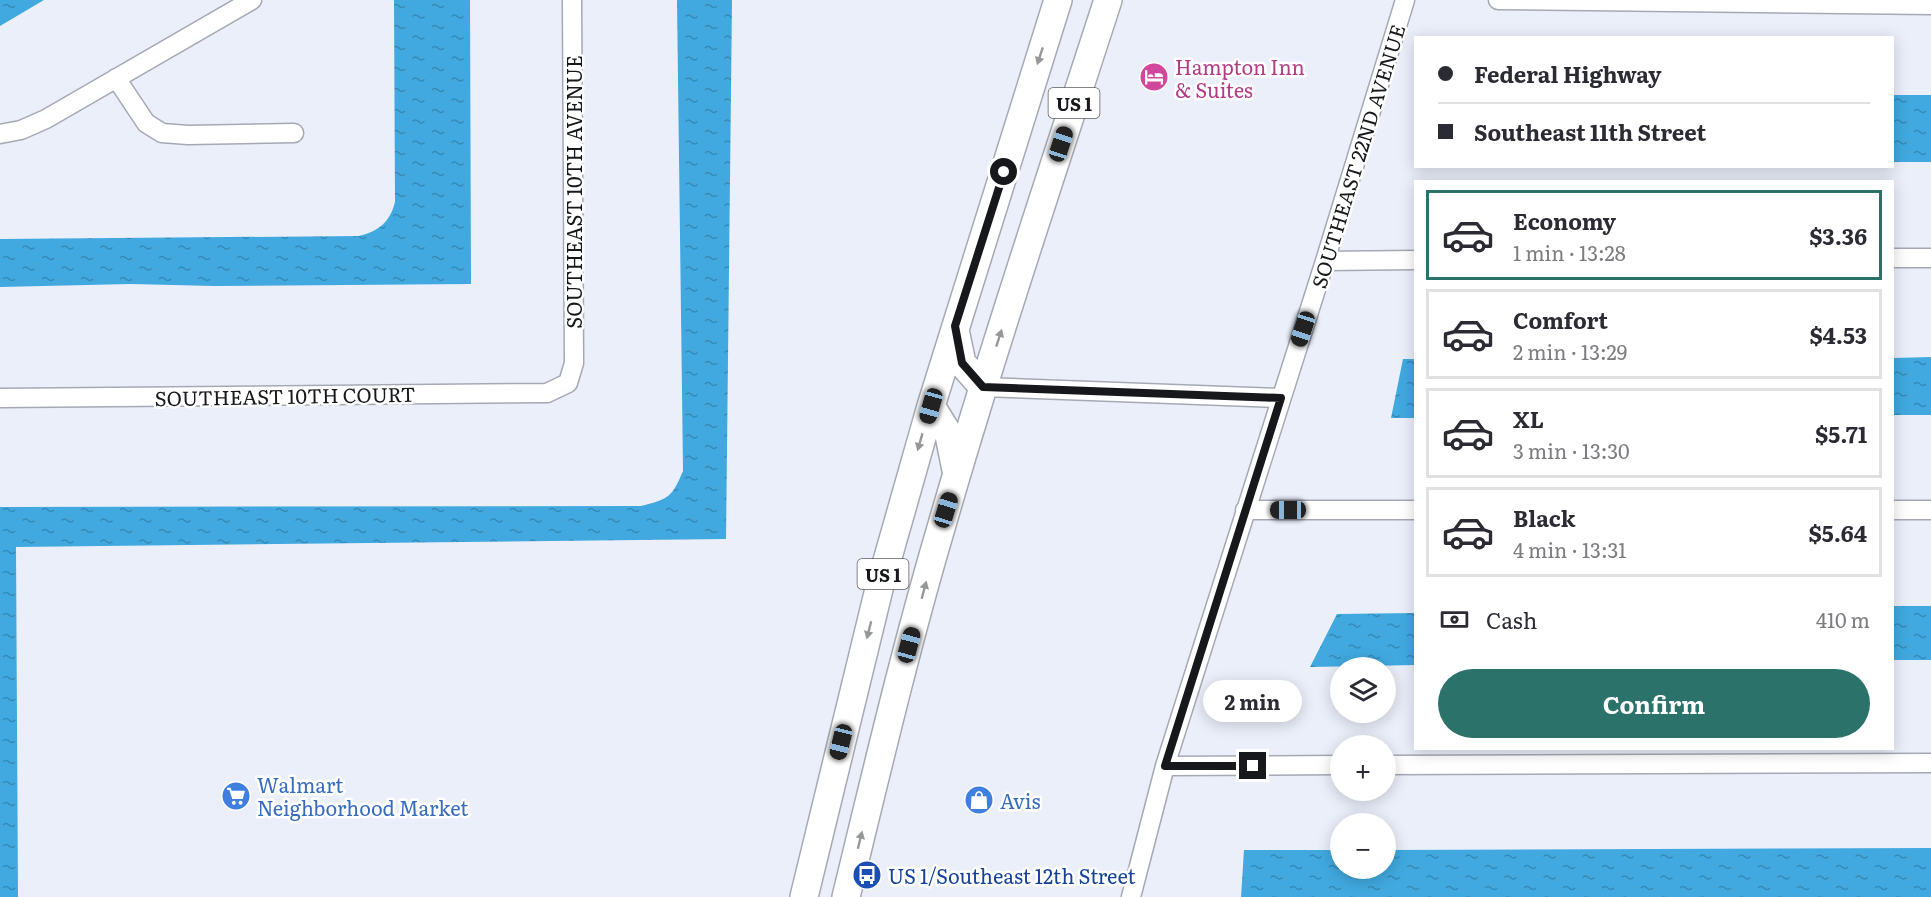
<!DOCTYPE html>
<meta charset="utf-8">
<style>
body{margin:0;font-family:Literata,serif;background:#f2f2f3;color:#2b2b33;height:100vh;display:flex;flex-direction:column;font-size:22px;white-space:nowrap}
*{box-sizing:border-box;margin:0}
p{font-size:20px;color:#7c7c81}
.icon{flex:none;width:33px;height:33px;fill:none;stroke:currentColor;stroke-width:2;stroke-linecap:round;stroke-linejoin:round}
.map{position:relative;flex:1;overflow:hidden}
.details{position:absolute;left:1414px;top:180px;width:480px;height:570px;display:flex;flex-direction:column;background:#fff;border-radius:0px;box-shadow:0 3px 15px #0003}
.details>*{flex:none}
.banner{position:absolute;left:1414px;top:36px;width:480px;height:132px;border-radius:0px;box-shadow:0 3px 15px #0003;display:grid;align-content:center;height:132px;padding:0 24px;background:#fff}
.buttons{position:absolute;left:1330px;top:657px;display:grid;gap:12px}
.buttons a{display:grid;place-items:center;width:66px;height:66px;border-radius:50%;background:#fff;box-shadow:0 3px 15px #0003;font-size:30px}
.end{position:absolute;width:27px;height:27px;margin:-14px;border:8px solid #16181b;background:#fff;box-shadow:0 0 0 3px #fff}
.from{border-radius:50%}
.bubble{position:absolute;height:42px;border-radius:21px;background:#fff;box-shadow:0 3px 15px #0003;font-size:20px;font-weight:700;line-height:42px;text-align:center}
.car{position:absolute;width:18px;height:36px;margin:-18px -9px;border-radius:8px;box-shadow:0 0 4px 2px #0007;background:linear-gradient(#222 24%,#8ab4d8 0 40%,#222 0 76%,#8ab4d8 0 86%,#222 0)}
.banner b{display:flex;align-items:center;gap:21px;height:57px;font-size:22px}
.banner b+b{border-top:2px solid #e1e1e2}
.banner i{width:15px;height:15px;background:#2b2b33}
ul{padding:10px 0 0;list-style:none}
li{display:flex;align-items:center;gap:18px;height:90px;margin:0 12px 9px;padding:0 12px;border:3px solid #e1e1e2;border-radius:0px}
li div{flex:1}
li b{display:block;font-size:22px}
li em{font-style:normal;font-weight:700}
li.current{border-color:#2a726a}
li>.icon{width:54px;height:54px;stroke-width:1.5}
.pay{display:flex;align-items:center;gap:15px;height:66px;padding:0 24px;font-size:22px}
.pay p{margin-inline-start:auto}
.cta{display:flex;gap:12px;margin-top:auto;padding:12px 24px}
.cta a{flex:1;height:69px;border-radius:36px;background:#2a726a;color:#fff;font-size:24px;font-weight:700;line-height:69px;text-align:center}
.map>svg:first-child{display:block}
.water{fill:url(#water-ripples)}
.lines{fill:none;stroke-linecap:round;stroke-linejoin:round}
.minor-casing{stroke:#a5a9b4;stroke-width:21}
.primary-casing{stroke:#a5a9b4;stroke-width:30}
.minor{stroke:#fff;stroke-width:18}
.primary{stroke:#fff;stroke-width:27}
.oneway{fill:#969798}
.route{stroke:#16181b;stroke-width:8}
.labels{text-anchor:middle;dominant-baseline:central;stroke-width:5;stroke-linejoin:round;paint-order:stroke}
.shield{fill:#fff;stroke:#5c5d5f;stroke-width:1.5}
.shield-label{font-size:18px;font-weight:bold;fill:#16181b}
.hotel-label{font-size:20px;fill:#b23c85;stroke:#fff;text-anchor:start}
.street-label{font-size:20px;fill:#16181b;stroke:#fff}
.shop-label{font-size:20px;fill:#366cbe;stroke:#fff;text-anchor:start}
.transit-label{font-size:20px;fill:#164399;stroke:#fff;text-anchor:start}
</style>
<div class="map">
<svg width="1931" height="897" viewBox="0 0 1931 897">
<defs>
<pattern id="water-ripples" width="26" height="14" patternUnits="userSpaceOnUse" patternTransform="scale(1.5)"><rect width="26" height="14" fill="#41a9e0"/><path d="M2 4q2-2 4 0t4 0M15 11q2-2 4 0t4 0" fill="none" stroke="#3589b5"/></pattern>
</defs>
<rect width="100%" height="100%" fill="#ebeffa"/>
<path class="water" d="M0,0H44L0,26Z
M394,0H470L471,284L215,286L130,284L0,287V239L359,236C379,231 390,222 395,202Z
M677,0H732L726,539L16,547L18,897H0V507L641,506C669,499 672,497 683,471Z
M1893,95H1931V162H1893Z
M1931,357V415H1893V358Z
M1403,359H1416V418H1391Z
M1893,606H1931V660H1893Z
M1416,613V665L1310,667L1337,614Z
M1931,848V897H1241L1244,850H1341V868H1386V850Z"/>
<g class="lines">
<g class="minor-casing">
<path id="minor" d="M1498,0L1931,5
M116,78L146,123L162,133L188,135L294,133
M0,134L21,130L46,119L252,0
M1893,258H1931
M1325,261L1416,260
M983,387L1281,398
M0,398L547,393L568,383L574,363L572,0
M1245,510H1416
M1893,510H1931
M1386,765L1931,763
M1165,766L1341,765
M1131,897L1165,766L1325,261L1405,0"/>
</g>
<g class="primary-casing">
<path id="primary" d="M955,330L962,363L983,387
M931,406L949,435L956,470
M804,897L879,589L931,406L1058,0
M846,897C876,774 905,650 941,528C992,351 1051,176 1108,0"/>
</g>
<use href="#minor" class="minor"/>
<use href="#primary" class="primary"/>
</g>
<defs><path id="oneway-solid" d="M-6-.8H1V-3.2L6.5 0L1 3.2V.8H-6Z" transform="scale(1.5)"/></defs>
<g class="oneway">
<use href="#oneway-solid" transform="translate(1040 56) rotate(108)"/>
<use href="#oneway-solid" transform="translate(999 338) rotate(-72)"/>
<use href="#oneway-solid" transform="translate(920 442) rotate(106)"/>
<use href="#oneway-solid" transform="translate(924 590) rotate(-75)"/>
<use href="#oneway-solid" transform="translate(869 630) rotate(104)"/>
<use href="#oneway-solid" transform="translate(860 840) rotate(-76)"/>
</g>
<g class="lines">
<path class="route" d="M1004,172L955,326L962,363L983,387L1281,398L1165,766H1253"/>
</g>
<defs>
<g id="hotel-disc" transform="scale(1.5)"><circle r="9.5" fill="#d1479c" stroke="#fff"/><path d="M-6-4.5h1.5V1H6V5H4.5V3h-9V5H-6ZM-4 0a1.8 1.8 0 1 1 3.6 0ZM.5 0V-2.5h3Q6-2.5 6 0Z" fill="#fff"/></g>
<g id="supermarket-disc" transform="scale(1.5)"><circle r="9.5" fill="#3f7fe0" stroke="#fff"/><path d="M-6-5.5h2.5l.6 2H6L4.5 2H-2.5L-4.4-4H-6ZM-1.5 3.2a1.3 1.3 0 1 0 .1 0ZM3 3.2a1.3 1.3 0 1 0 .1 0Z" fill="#fff"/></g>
<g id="shop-disc" transform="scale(1.5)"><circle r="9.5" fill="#3f7fe0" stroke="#fff"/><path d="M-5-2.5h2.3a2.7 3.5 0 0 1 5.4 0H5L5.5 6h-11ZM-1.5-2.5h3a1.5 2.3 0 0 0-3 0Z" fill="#fff"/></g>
<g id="bus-disc" transform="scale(1.5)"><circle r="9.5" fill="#1a4fb4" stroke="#fff"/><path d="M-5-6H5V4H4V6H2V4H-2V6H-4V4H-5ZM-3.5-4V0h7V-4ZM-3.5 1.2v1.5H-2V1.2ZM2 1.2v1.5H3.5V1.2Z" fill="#fff"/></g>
</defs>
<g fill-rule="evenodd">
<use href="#hotel-disc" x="1154" y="77"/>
<use href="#supermarket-disc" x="236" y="796"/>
<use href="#shop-disc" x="979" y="800"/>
<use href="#bus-disc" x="867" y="875"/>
</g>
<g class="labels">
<g class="shield">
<rect x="1048.5" y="88" width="51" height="30" rx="4.5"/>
<rect x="857.5" y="559" width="51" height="30" rx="4.5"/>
</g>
<g class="shield-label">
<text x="1074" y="103">US 1</text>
<text x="883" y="574">US 1</text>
</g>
<g class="hotel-label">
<text x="1175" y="66">Hampton Inn<tspan x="1175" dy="23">&amp; Suites</tspan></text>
</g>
<g class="street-label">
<text transform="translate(1357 156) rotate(-73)">SOUTHEAST 22ND AVENUE</text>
<text transform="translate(573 192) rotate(-90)">SOUTHEAST 10TH AVENUE</text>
<text transform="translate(285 395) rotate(-1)">SOUTHEAST 10TH COURT</text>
</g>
<g class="shop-label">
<text x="257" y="784">Walmart<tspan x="257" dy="23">Neighborhood Market</tspan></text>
<text x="1000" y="800">Avis</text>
</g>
<g class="transit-label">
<text x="888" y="875">US 1/Southeast 12th Street</text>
</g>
</g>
</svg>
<div class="buttons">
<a><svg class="icon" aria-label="layers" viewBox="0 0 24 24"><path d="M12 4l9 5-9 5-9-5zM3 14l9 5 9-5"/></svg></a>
<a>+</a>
<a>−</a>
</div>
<i class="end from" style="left:1004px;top:172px"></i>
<i class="end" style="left:1253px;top:766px"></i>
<div class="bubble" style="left:1203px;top:680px;width:99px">2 min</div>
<i class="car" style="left:1061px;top:144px;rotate:18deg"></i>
<i class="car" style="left:1303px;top:329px;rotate:198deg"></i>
<i class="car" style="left:931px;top:406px;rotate:196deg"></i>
<i class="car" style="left:946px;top:510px;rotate:17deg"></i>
<i class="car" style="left:1288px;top:510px;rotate:270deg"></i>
<i class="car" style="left:909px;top:645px;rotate:15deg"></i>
<i class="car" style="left:841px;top:742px;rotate:194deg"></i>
<div class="banner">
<b><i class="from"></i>Federal Highway</b>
<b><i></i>Southeast 11th Street</b>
</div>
<section class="details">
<ul>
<li class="current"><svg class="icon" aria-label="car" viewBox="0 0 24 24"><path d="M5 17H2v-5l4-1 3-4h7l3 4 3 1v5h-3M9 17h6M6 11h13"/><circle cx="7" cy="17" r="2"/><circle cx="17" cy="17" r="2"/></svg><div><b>Economy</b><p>1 min · 13:28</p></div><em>$3.36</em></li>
<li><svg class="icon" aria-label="car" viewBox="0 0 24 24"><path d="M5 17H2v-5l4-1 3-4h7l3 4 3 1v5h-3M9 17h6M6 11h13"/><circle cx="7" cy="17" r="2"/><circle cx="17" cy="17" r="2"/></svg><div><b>Comfort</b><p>2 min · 13:29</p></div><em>$4.53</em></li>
<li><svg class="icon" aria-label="car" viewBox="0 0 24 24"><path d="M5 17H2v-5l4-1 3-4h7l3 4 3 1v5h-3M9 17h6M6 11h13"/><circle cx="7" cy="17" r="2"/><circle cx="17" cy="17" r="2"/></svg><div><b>XL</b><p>3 min · 13:30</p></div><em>$5.71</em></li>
<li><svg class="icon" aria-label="car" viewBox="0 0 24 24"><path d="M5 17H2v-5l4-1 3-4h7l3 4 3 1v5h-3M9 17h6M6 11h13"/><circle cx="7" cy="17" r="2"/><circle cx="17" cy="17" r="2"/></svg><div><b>Black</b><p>4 min · 13:31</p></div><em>$5.64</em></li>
</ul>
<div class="pay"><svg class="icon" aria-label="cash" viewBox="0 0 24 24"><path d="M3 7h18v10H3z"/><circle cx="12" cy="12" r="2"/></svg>Cash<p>410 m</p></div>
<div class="cta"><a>Confirm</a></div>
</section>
</div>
